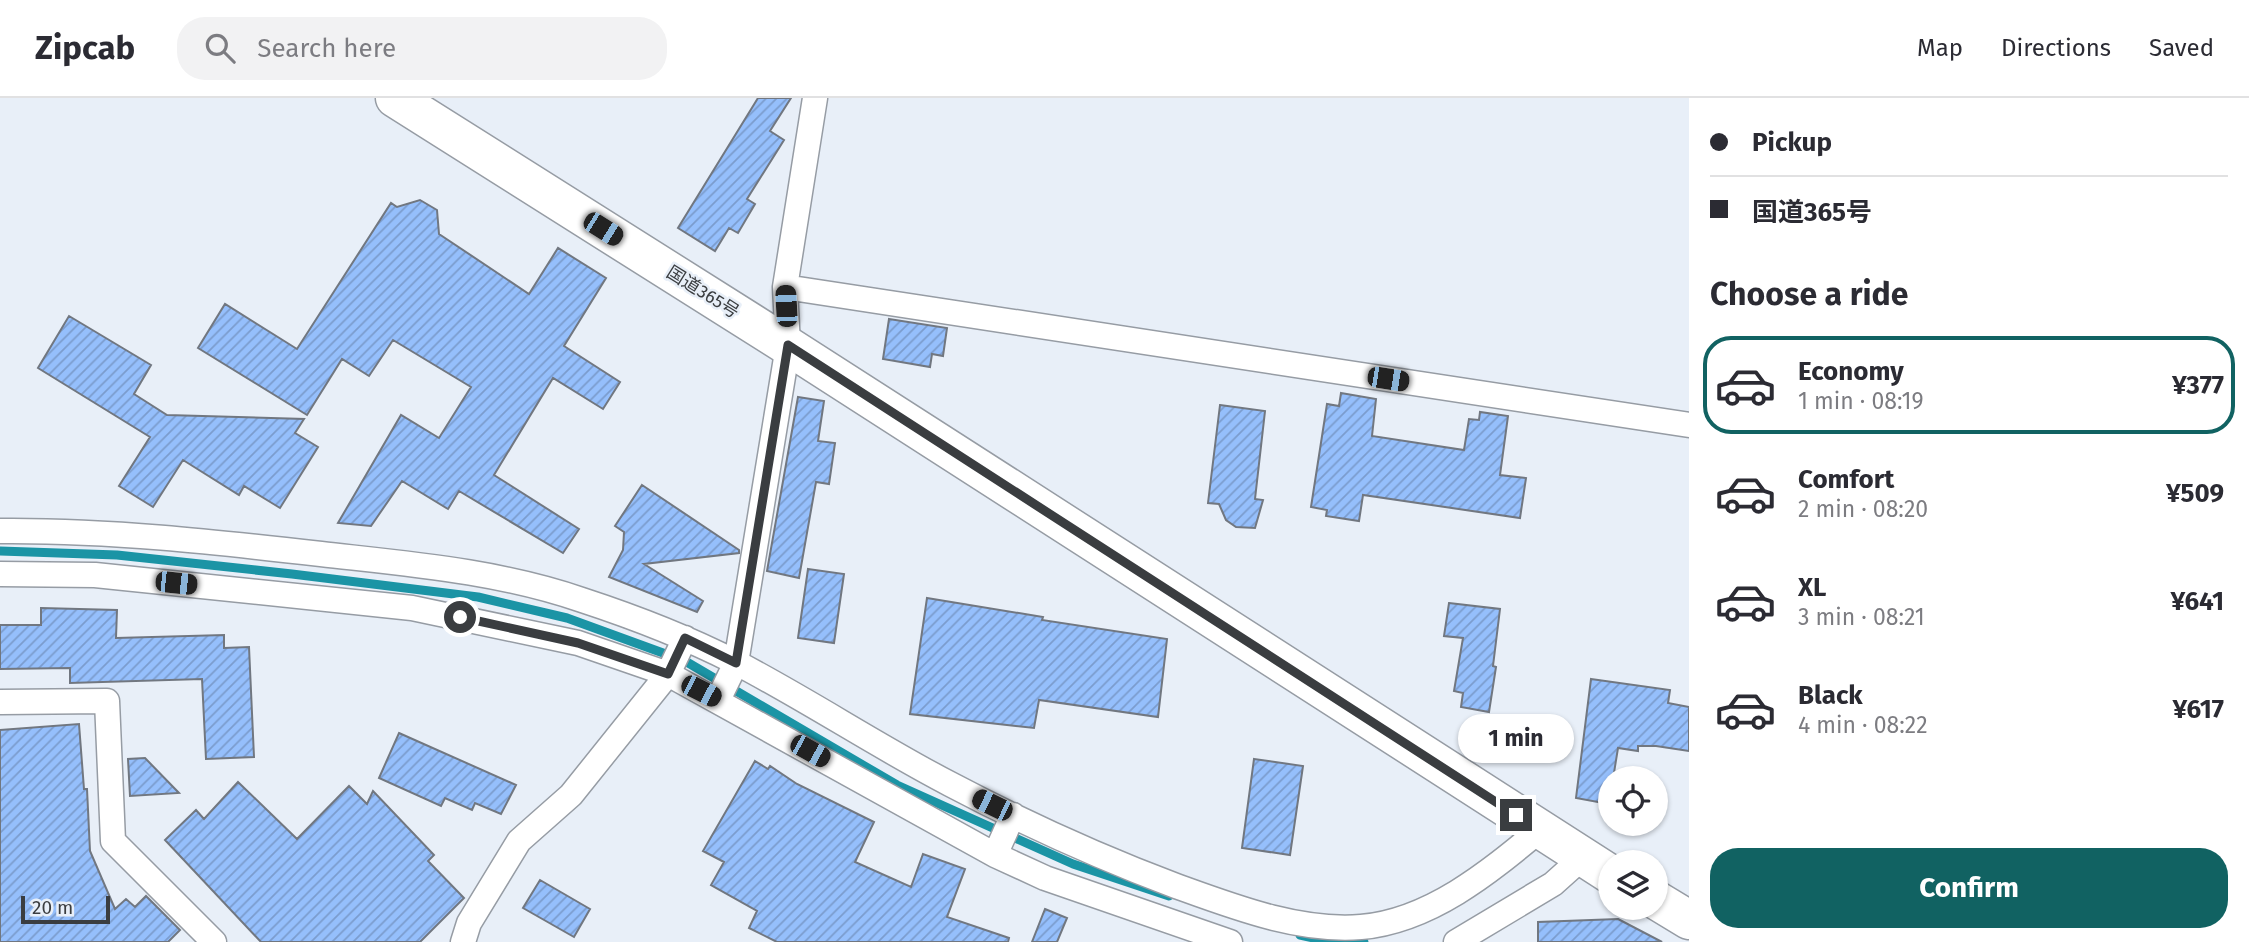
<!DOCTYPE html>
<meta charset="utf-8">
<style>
body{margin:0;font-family:"Fira Sans","Noto Sans JP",sans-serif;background:#f2f2f3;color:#2b2b33;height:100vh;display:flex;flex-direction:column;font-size:26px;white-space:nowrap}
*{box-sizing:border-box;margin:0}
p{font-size:23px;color:#7c7c81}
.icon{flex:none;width:38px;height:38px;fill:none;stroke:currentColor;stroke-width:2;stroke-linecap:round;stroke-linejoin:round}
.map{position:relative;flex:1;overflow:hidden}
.panel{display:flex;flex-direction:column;background:#fff;width:560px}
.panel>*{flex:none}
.top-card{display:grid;align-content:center;height:154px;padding:0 21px;background:#fff}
.tools{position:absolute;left:1598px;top:668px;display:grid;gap:14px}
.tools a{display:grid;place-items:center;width:70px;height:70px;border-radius:50%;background:#fff;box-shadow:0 2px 5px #0004;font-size:35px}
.scale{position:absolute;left:21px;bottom:18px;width:89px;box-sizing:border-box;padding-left:7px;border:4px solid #3a3d40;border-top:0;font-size:19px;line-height:24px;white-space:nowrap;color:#3a3d40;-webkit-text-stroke:5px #e8eff8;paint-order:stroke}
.end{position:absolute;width:32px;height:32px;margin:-16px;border:9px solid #3a3d40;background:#fff;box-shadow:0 0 0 4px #fff}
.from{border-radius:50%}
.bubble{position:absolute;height:49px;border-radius:24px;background:#fff;box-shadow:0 2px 5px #0004;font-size:23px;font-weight:700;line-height:49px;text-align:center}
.car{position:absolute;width:21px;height:42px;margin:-21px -10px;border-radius:9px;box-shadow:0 0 5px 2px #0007;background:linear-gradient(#222 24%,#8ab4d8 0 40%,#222 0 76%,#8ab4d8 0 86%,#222 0)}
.top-card b{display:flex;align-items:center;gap:24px;height:66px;font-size:26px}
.top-card b+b{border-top:2px solid #e1e1e2}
.top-card i{width:18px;height:18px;background:#2b2b33}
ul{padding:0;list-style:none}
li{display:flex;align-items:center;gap:21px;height:98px;margin:0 14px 10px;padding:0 7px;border:4px solid transparent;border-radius:28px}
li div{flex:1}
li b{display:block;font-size:26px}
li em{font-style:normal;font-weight:700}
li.on{border-color:#116262}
li>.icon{width:63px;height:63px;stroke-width:1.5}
h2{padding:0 21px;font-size:32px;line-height:84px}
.button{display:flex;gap:14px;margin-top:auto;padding:14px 21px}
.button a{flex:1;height:80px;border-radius:28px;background:#116262;color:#fff;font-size:28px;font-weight:700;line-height:80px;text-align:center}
header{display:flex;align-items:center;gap:42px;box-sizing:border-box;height:98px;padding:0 35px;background:#fff;border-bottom:2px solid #e1e1e2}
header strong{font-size:33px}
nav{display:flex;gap:38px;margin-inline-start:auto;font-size:24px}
.search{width:490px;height:63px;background:#f2f2f3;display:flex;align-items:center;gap:18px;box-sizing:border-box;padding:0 24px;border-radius:28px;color:#7c7c81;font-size:26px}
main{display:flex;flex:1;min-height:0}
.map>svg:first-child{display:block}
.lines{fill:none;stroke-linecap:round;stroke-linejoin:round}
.stream{stroke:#1b94a5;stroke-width:9}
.building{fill:url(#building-hatch);stroke:#717780;stroke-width:2}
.minor-casing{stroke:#969ca4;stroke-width:27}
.trunk-casing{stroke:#969ca4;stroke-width:41}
.minor{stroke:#fff;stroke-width:24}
.trunk{stroke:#fff;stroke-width:38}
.route{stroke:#3a3d40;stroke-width:9}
.labels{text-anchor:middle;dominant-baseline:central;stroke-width:5;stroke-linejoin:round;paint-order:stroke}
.street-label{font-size:18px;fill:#3a3d40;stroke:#e8eff8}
</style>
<header>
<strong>Zipcab</strong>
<div class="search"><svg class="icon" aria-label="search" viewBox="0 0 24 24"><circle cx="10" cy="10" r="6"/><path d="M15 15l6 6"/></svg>Search here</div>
<nav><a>Map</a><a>Directions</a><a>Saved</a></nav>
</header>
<main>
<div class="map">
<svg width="1689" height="844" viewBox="0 0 1689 844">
<defs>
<pattern id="building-hatch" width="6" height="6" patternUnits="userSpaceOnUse" patternTransform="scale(1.75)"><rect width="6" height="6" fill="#95bffc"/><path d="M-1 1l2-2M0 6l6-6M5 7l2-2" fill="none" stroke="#7b9ccd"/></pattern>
</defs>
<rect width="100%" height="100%" fill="#e8eff8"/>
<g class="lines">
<path class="stream" d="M0,453L117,457L292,476L478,499L567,520L685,563L897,687L1073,766L1169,798
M1300,837L1322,842L1364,844"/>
</g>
<path class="building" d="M758,0H791L770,33L784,42L747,101L755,106L738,135L729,130L715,153L678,130Z
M420,102L437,112L439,136L529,196L558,150L606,180L564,248L620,284L603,311L553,280L494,377L579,431L563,455L459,393L448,411L402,383L371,428L338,425L401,317L439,340L471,289L393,242L369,278L342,261L307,317L198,250L225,206L297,251L391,105L397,109Z
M69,218L151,267L134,296L167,317L304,321L295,335L318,349L280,410L244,388L239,397L183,362L153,409L119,388L150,339L38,270Z
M889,221L947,230L943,258L932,256L930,269L883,261Z
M1341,295L1376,301L1372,338L1464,352L1469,321L1479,322L1480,314L1508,318L1500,377L1526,380L1520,420L1363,397L1359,423L1326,418L1327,412L1311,409L1327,306L1339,308Z
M798,299L824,303L818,343L835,345L829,386L816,384L799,480L767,473Z
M1220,307L1265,313L1255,401L1263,402L1255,430L1236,429L1226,422L1219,406L1208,405Z
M642,387L739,452V455L644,466L703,503L697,514L609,479L623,452L624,434L615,428Z
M808,471L844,476L834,545L798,540Z
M927,500L1043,519L1042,522L1167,541L1158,619L1039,602L1034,630L910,616Z
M1449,505L1500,511L1493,568L1496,569L1489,614L1461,609L1463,595L1454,593L1463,540L1444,538Z
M41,510L117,512L116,540L224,537V550L249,549L254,659L206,661L202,581L70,585V570L0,571V527H41Z
M1591,581L1670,592L1668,605L1689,609V653L1656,648H1638V653L1618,650L1613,681H1610L1609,706L1576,700Z
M79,626L84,691H87L90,753L115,811L126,801L135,809L146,798L180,832L168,844H0V632Z
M399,635L516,687L501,716L475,705L472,712L445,700L441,708L379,680Z
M145,660L179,695L130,698L128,661Z
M1254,661L1303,668L1290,757L1242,750Z
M755,663L768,671L770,668L797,686L874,724L855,764L911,789L923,756L965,771L947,819L1009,840L1008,844H777L749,830L757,813L711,787L724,764L703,753Z
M238,684L297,741L349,688L367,706L373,693L434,757L428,763L464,800L420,844H261L165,742L196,712L204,721Z
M540,782L590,811L574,839L523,810Z
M1045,811L1067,820L1057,844H1032Z
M1618,821L1662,844H1538V824Z"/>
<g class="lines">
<g class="minor-casing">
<path id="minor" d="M785,189L1689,327
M0,433C108,432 215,444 321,456C409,466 498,473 582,502C634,519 686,539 735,564C808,602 877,648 950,686C1024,725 1099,759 1176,788C1234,809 1299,834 1361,829C1430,823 1488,775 1540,732
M0,476L95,477L412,510L578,545L668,576L995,757L1045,780L1230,844
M718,602L736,565L788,248L785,189L815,0
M0,604L107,603L113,743L214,844
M995,757L1013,717
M463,844L469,825L519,743L571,697L668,576L685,540
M1456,844L1553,786L1582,760"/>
</g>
<g class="trunk-casing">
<path id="trunk" d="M395,0L788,248L1610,776
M1656,802L1689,822"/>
</g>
<use href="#minor" class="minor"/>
<use href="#trunk" class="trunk"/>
</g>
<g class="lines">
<path class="route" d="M460,519L578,545L668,576L685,540L736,565L788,247L1516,717"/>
</g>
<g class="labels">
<g class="street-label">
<text transform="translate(703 194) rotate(32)">国道365号</text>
</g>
</g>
</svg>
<div class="tools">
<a><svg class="icon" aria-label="locate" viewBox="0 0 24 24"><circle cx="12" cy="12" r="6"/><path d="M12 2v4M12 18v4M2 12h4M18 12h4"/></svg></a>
<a><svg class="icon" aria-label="layers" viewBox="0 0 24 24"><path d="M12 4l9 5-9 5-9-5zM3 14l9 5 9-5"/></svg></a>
</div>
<div class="scale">20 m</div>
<i class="end from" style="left:460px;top:519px"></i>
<i class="end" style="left:1516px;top:717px"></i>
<div class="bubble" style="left:1458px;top:616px;width:116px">1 min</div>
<i class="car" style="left:603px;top:131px;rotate:122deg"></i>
<i class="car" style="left:786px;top:208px;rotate:357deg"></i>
<i class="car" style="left:1388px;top:281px;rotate:99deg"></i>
<i class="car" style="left:176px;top:485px;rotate:96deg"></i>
<i class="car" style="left:701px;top:593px;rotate:117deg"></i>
<i class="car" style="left:810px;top:653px;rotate:119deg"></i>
<i class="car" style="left:992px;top:707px;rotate:296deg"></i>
</div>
<section class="panel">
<div class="top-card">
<b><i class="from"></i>Pickup</b>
<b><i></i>国道365号</b>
</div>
<h2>Choose a ride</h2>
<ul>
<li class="on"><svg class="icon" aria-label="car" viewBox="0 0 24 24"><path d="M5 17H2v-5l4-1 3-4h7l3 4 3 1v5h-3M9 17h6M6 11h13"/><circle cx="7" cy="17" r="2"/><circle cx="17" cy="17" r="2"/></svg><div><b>Economy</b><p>1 min · 08:19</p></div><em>¥377</em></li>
<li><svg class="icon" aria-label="car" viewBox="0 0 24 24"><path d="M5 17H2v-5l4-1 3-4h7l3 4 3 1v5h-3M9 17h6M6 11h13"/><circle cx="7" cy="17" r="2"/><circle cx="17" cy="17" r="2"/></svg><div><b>Comfort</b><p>2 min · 08:20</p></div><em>¥509</em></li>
<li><svg class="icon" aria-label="car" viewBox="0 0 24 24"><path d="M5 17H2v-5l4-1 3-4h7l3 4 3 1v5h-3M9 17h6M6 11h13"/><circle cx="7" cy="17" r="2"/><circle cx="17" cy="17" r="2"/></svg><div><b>XL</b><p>3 min · 08:21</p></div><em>¥641</em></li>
<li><svg class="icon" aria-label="car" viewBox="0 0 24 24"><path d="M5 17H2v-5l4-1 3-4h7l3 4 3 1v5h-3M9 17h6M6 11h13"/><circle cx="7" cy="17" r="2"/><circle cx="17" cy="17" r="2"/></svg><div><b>Black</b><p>4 min · 08:22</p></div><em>¥617</em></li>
</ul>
<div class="button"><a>Confirm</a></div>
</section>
</main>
